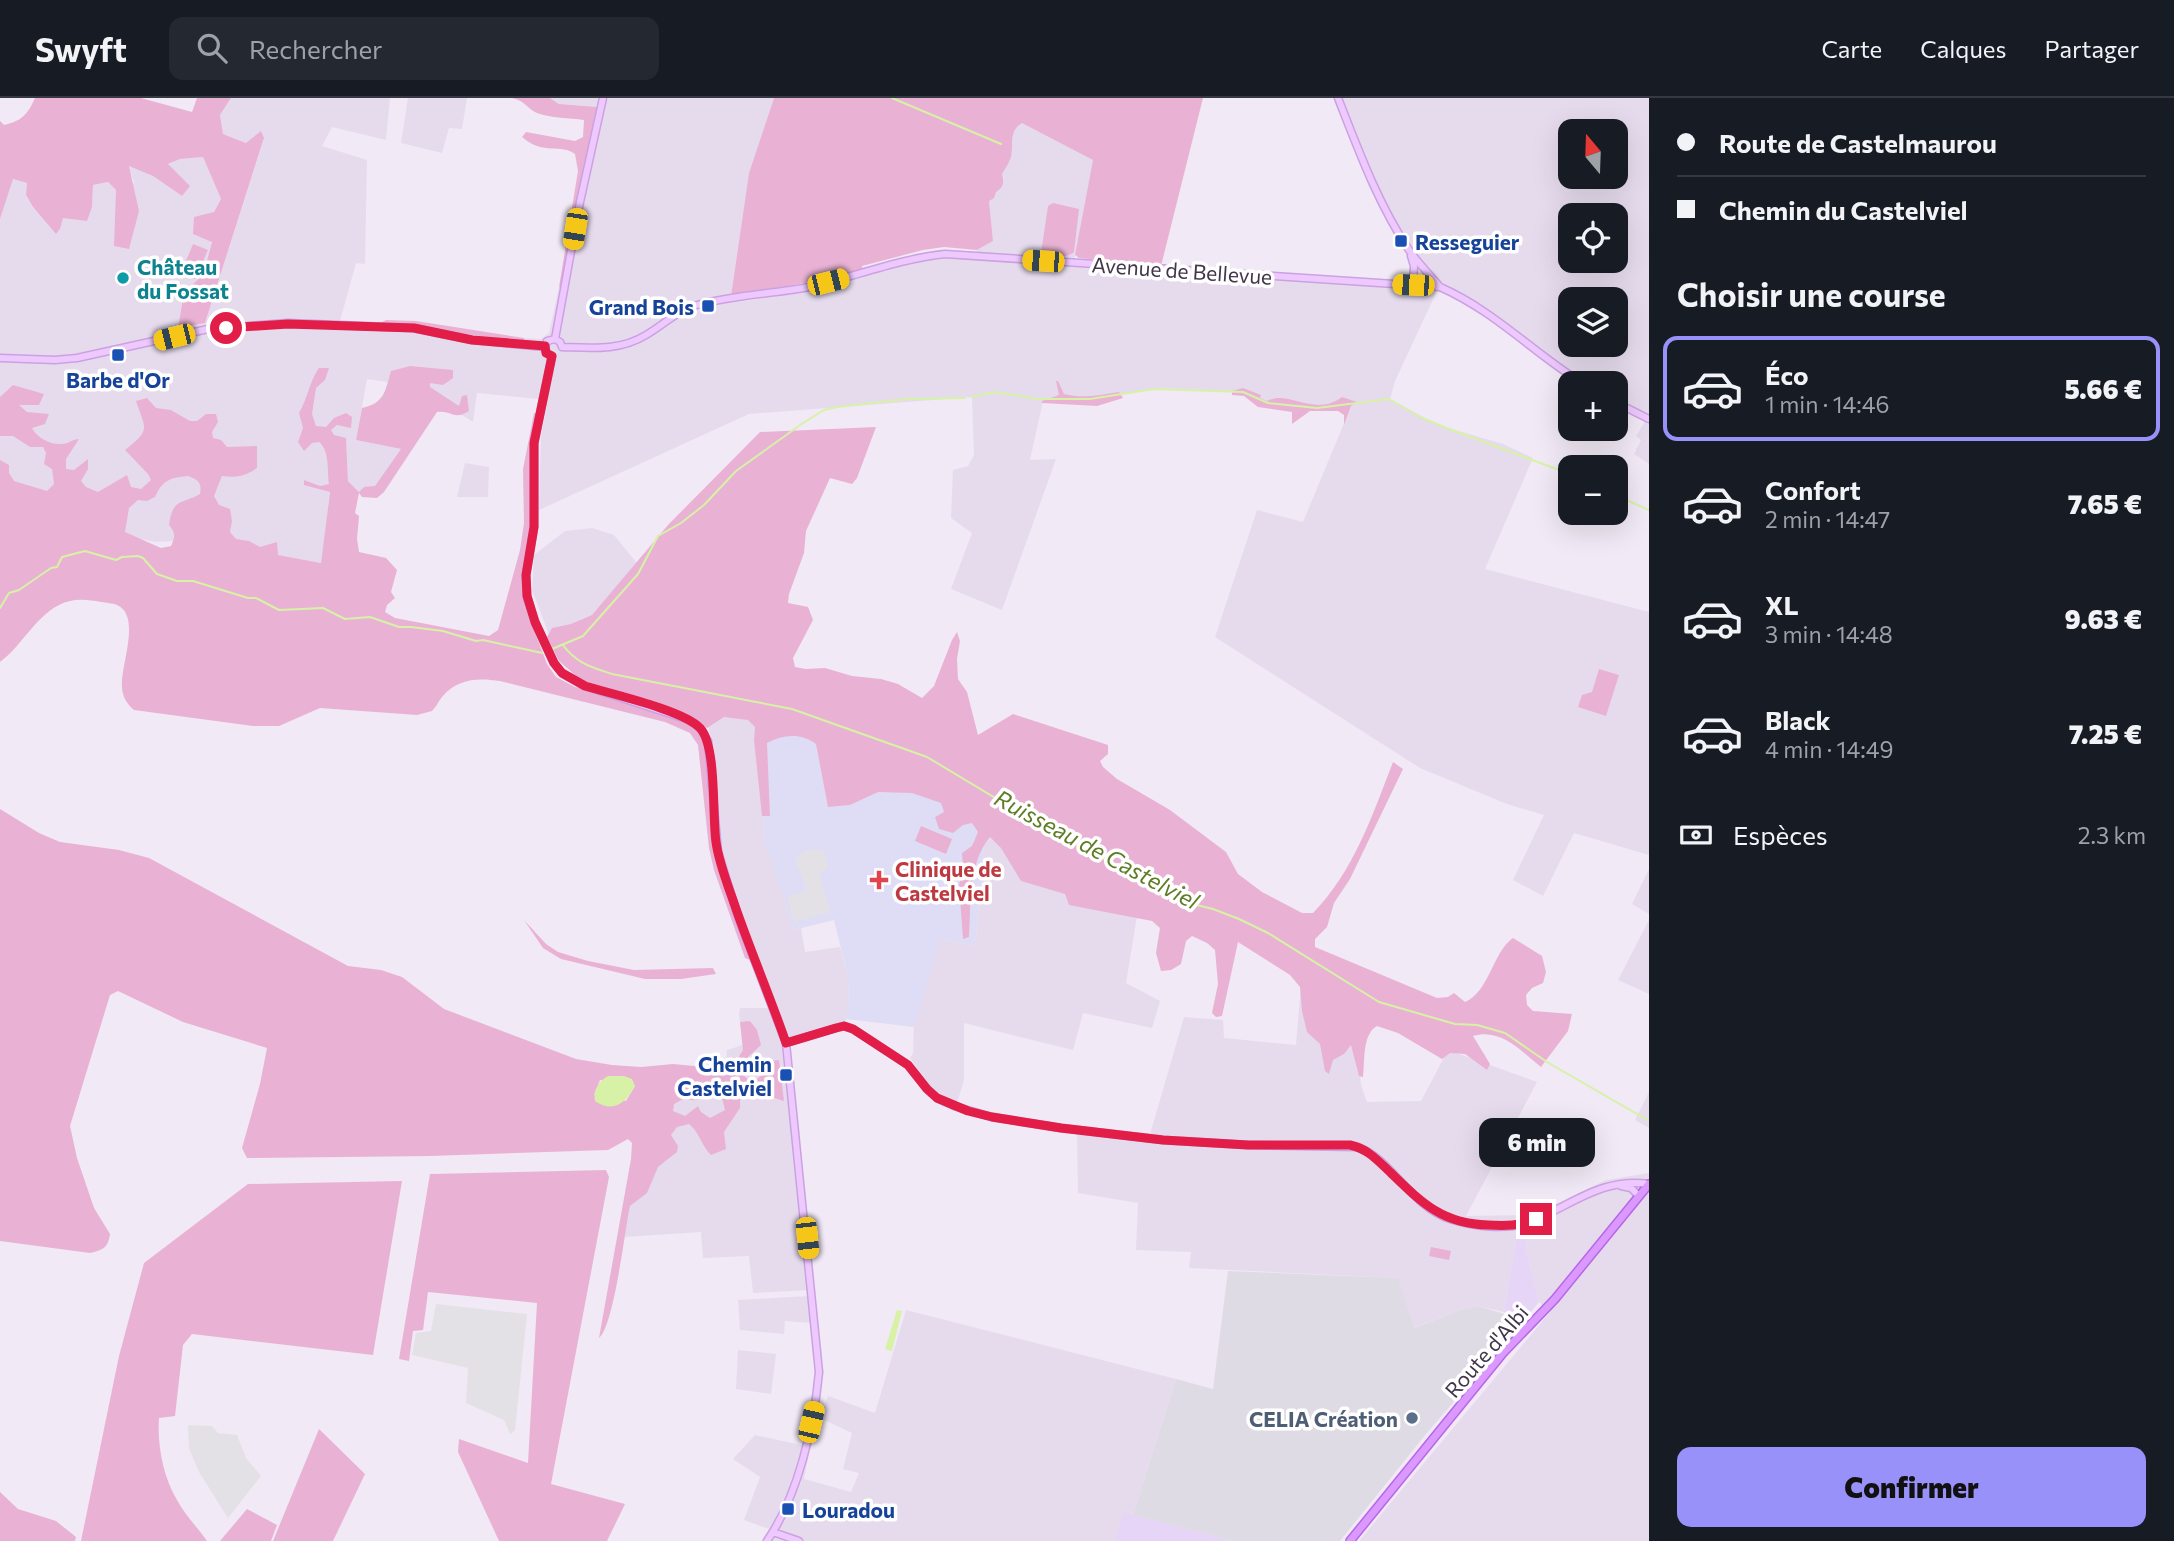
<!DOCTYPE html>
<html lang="fr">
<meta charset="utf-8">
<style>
body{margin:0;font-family:Commissioner,sans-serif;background:#242831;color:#f1f3f6;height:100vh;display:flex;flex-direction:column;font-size:26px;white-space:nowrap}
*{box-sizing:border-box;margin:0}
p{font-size:23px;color:#9ea1a6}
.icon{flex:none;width:38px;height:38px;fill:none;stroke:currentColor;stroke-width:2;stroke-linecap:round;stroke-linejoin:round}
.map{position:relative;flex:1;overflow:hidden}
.drawer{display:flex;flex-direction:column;background:#171b24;width:525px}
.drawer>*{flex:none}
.hud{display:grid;align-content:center;height:154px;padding:0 28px;background:#171b24}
.needle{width:46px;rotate:341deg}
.controls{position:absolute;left:1558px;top:21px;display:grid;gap:14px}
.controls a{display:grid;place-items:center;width:70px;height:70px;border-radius:14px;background:#171b24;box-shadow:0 7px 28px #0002;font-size:35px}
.end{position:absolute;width:32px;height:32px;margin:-16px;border:9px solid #e11d48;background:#fff;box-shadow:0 0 0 4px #fff}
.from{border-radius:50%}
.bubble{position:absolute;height:49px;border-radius:14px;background:#171b24;box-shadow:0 7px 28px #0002;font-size:23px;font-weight:800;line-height:49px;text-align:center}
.car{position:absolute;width:21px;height:42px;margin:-21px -10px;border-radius:9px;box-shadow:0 0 5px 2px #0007;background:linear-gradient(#f5c518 24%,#345 0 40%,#f5c518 0 76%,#345 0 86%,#f5c518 0)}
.hud b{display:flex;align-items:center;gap:24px;height:66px;font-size:26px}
.hud b+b{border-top:2px solid #363941}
.hud i{width:18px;height:18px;background:#f1f3f6}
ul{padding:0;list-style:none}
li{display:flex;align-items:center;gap:21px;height:105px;margin:0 14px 10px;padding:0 14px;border:4px solid transparent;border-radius:14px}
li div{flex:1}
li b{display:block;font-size:26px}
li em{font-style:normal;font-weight:800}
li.selected{border-color:#9891f9}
li>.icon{width:63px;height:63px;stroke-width:1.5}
h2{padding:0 28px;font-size:32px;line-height:84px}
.pay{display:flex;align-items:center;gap:18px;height:77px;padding:0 28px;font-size:26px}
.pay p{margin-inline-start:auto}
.button{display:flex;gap:14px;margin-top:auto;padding:14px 28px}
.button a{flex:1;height:80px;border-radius:14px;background:#9891f9;color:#111;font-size:28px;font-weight:800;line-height:80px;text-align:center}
header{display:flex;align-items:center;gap:42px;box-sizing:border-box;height:98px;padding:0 35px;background:#171b24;border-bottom:2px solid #363941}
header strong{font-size:33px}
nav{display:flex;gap:38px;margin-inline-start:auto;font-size:24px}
.search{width:490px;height:63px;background:#242831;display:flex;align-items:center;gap:18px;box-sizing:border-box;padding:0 24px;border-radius:14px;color:#9ea1a6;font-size:26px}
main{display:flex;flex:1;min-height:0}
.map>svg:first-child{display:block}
.residential{fill:#e6dbed;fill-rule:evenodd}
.commercial{fill:#e6d5f6}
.industrial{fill:#dfdbe4}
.medical{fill:#dfddf5}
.green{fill:#e9b2d4;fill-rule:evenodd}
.parking{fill:#e4e1e6}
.water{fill:#d7f2a6}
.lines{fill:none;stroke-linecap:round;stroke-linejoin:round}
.stream{stroke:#d7f2a6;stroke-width:2}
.secondary-casing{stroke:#cca1e1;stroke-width:9}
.primary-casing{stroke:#b767e6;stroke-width:10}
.secondary{stroke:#eec9ff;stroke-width:6}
.primary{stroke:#db98ff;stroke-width:7}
.route{stroke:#e11d48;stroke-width:9}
.transit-dot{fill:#1a4fb4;stroke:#fff;stroke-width:2.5}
.culture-dot{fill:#0f9aa8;stroke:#fff;stroke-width:2.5}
.health-dot{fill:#e0444e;stroke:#fff;stroke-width:2.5}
.service-dot{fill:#5c6f8a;stroke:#fff;stroke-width:2.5}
.labels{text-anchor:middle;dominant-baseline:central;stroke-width:7;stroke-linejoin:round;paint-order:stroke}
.transit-label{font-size:21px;font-weight:bold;fill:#164399;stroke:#fff;text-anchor:start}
.culture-label{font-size:21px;font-weight:bold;fill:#0d838f;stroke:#fff;text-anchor:start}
.street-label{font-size:21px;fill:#413749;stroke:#fff}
.health-label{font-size:21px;font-weight:bold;fill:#be3a42;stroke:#fff;text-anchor:start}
.service-label{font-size:21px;font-weight:bold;fill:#4e5e75;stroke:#fff;text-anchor:end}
.water-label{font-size:23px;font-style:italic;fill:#5d7d24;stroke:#fff}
</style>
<header>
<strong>Swyft</strong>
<div class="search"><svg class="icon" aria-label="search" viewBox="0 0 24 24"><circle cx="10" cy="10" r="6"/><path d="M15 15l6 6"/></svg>Rechercher</div>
<nav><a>Carte</a><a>Calques</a><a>Partager</a></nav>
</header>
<main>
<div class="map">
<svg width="1649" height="1443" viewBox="0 0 1649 1443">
<rect width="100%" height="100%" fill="#f1e9f5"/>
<path class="residential" d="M231,0H390L386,42L332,29L322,48L367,62L365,166L356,165L340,223L422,228L482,240L524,243V240L541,241L549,235L559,189L562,190L582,79L598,9L559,6L550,0H774L749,75L730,205L788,197L837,186L903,167L950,159L975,161L977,152L993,143L988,94L1010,16L1095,53L1073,168L1437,193L1395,283L1390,301L1438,327L1503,346L1533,360L1485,471L1649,514V757L1574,735L1543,798L1513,782L1544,717L1507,706L1420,670L1215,539L1257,412L1303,424L1352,306L1315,309L1268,304L1245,294L1162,290L1091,300L1043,303L1030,362L1056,361L1002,512L951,491L972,435L951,420L953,372L968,368L974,357L972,299L749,316L539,412L541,338L548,302L477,295L473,324L392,273L388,284L367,281L356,342L406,352L378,397L359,394L348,383L346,340L330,391L322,465L190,442L156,444L106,434L0,384V121L12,81L27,85L26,97L33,109L56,135L60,131L62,120L92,109L93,87L108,84L116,92V112L134,84L128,67L153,78L182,98L167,67L179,61L203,59L221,101L214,114L212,143L203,177L184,194L178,230L205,225L264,41L246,45L223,36L220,17Z
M408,0H467L462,31L449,30L442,55L401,45Z
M1338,0H1649V366L1634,356L1641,342L1636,338L1647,320L1615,304V285H1582L1492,219L1440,189L1409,153L1371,80ZM1570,33H1615V79H1570ZM1570,117H1615V163H1570ZM1570,201H1615V247H1570Z
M465,365L489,369L488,399H457Z
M592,430L614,437L640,469L616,501L553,547L532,492L534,457L565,433Z
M724,615L773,616L759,636L764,742L794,832L801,830L805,854L840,849L848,879L849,907L845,926L781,943L809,1192L753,1195L749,1158L703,1160L701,1134L624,1139L645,1026L671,1001L725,988L727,952L743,947L739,917L740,910H778L744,821L725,765L720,743L714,650L708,628Z
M987,714L1140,800L1126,885L1160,903L1152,930L1083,915L1073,952L964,925V982L957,1005L934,993L910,960L913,955L914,923L941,841L975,848Z
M1649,771V816L1632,806Z
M1649,822V896L1618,882Z
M1301,887L1367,919L1359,967L1361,987L1367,1004L1421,1003L1448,952L1537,984L1466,1118L1532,1117L1606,1082L1649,1075V1443H1359L1550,1214L1539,1204L1526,1153L1527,1133H1517L1504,1214L1478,1208L1460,1212L1413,1230L1397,1180L1189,1170L1191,1154L1136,1152L1138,1105L1078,1095L1077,1032L1149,1040L1184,919L1223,922L1224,940L1296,947Z
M1649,994V1030L1635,1022Z
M808,1198L812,1225L785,1223L784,1236L740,1232L738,1202Z
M906,1212L1176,1281L1133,1417L1123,1415L1115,1443H761L769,1431L744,1422L760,1379L733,1361L755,1337L810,1349L804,1381L851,1394L859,1375L843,1371L852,1335L820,1320L828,1298L875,1315Z
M738,1252L776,1256L771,1296L736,1291Z"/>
<path class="commercial" d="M1517,1133H1527L1526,1153L1539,1204L1524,1222L1504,1214Z
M1123,1414L1233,1443H1115Z"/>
<path class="industrial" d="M1228,1173L1398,1180L1414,1230L1460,1212L1478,1208L1524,1222L1426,1336L1340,1443H1233L1133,1417L1176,1281L1213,1291Z"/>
<path class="medical" d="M759,636L821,637L987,714L975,848L941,841L914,929L846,921L849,907L848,879L834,822L794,832L764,742Z"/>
<path class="green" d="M35,0H141L192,14L197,0H231L220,17L223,36L246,45L261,33L264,40L205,225L178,230L184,194L203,177L212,144L193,136L194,119L214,114L221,101L203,59L180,61L168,66L190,88L182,98L153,78L129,68L139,113L129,151L114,148L116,92L108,84L93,87L92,109L87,123L63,120L60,131L56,136L33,109L26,97L27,85L13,81L0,121V23L4,27C22,23 28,16 35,0Z
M512,0H550L559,6L598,9L582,79L562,190L559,189L578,73L575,56C561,45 544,58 522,39L526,34L575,43L583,39L584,22C570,20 551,20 537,15C526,10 527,4 512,0Z
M774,0H1203L1161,168L1079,160L1075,157L1093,62L1022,25C1008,33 1014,46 1011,59C1009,65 1005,71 1002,76C1004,85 1004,89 996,94L994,100L989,103L993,143L977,152L944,149L923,152L862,168V172L805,185L731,198L749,75Z
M1053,105L1079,111L1074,154C1066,161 1050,159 1041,155L1048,108Z
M193,146L208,152L195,181L181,175Z
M386,222L416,223L524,240V243C474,240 426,226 376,227Z
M410,268L453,272V280L443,287L430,285V289L459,308L462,298L467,297L469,313C454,323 452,312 437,314L384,394L377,400L362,399L359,395L355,415L359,418L357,441L359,454L386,460L397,472L391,494L395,500L387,507L385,514L395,520L489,538L498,532L520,452L524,425L523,371L534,315L537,316L530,362L532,412L523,493L529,519L547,566L556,579L575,589L651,609L691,626L703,638L706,653L715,753L721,782L752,863L745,860L714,772L709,750L698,647L690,635L665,624L500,583C478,580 458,580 442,599C438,604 436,609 432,613L417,617L320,610L279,628H253L134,612C127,606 122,598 122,589C120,568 142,518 117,507C113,505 106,505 101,504C86,501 72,500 59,507C34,520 22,548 0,564V362L9,367V375L14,383L47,393L54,386L52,371L44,366L46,355L43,349H30L13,338H0V299L13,287L44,296L39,307H19L27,314L49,316L45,326L32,330C37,340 51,347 62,346C68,346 73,341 79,341L66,361V371L74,372L88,361V371L81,383L86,389L98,394L127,377L131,389L141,391L151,382L148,376L125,352C152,331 145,331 136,303L147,300L156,310L171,312L190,323H197L206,316H216L218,324L212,334L213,340L221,342L227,349L257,348V370C246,378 236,380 222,378L214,398L219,407L230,411L232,423L230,434L236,441L249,443L260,449L277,444L278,457L321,465L330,394L304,387V382L320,388L329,386C327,373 330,353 319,344L312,345L304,353L298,344L303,330L299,315C308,300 309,284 319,270H329L325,282L316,290L312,316L316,328L326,329L334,320L346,315L352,319L351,330L337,327L331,332L334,337L346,340L348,383L359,394L364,389L375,388L401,351L356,342L362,310C385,305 385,293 391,273ZM188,378C199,382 202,385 200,396C180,407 173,400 169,427C176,435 175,439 171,448L161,450L125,434L129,410L138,402L147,403L155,399C163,382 169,380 188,378Z
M1056,283H1058L1064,296C1084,301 1099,297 1119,294L1123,300L1097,308L1042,305V303L1059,297Z
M1243,290L1261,297L1260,300L1267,303C1289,291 1314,320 1342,299L1357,304L1351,308L1344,327V317L1338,313H1310L1292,326V314L1258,309L1244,298L1232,297V293Z
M876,329L857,380L852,386L830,380L806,433L804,455L789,496L788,505L808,509L813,522L793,560L795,569L806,571L825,570L852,578L881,581L898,586L922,600L934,588L952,542L957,534L960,543L957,561L958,581L967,594L978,637L1013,616L1108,647V656L1100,663L1103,669L1117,681L1170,712L1226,754L1238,776L1262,794L1302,815H1313C1354,773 1372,718 1393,664L1403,671L1350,781L1334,805L1327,829L1315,841V849L1437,900L1448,899L1454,895L1465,904C1490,893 1492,855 1513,840L1542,858L1546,874L1543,885L1532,890L1526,897L1527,907L1533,913L1572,916L1568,933L1541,969C1521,953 1501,930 1473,938L1490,966L1487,972L1465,956L1450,955L1442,961L1398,935L1377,928C1362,936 1365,964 1363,979L1359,978L1351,947L1344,956L1333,962L1329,976L1325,973L1320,946L1307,934L1302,913L1300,889L1290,877L1238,844L1222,918L1216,919L1212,915L1218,886L1215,852L1207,845L1192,838L1186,843L1181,866L1171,872L1161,873L1156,855L1160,830L1152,823L1069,807L1065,796L1021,783L1001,750L990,739C968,765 971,806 969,839L963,841L959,787L963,769L962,755L972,748L978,734L972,725L963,727L953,735L939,731L935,719L944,714L941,705L912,695L878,694L850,707L828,709L816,646C801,635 784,636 767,645L770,718H762L754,642L755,629L748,622L724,619L707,630L685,616L582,583L559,563L547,539L552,530L571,526L592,517L668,427L760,334Z
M1599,571L1619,577L1606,618L1578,609L1582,597L1592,594Z
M0,711L39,735L60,744L119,752L149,760L348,868L381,872L402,879L444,911L576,961L612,967L641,969L673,966L726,971L735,965L743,952L740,924L750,923L757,932L761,947L748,959L740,971L746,980L757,981L766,973L770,963L779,962L784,1003C771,1000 763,993 749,993L740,1002V1010L724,1034L726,1051L711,1057C701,1047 700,1035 689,1026L677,1029L671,1037L678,1048L677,1054L658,1069L647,1095L630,1108C625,1131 614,1228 599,1240L631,1061L632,1045L628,1041L608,1052L430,1058L247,1060L242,1050L260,986L267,950L183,924L118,893L110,897L70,1028L77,1060L94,1110L110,1136C108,1150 103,1152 90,1155L0,1143ZM600,982L635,988L626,1003L594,997ZM717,996L722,1000L725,1012L710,1020L701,1014L698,1008L685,1018L673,1013L674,1006L683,1001C697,1004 705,1001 717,996Z
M921,728L952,741L946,756L915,743Z
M524,822L546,846L558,854L588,863L634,872L713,870L716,876L681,881H645L561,861L543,850Z
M606,1072L609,1079L551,1386L625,1406L607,1443H499L458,1354L459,1341L528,1365L537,1205L428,1194L423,1232L413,1233L409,1263L399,1261L430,1076Z
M402,1083L373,1257L192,1236L183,1247L175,1318L159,1320C157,1346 163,1379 177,1402C185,1417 198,1430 207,1443H81L119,1258L144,1165L248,1086Z
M1431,1149L1451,1153L1449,1162L1429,1158Z
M319,1331L365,1376L333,1443H273Z
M0,1394L18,1411L56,1423L76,1439L75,1443H0Z
M247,1411L277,1427L271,1443H220Z"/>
<path class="parking" d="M810,751L824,753L828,767L826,772L819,775L830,814L794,824L787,799L807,793L796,763L797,759Z
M436,1206L527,1216L515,1332L510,1336L504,1322L466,1305L468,1270L412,1257L416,1235L431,1233Z
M188,1327L212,1328L218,1335L237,1337L246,1360L261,1378L228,1420L199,1374L189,1350Z"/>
<path class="water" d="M608,978H624L632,981L635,988C626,1004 614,1016 595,1003C593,992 599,983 608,978Z
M897,1212L902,1213L892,1253L885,1251Z"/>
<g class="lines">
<path class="stream" d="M892,0L1001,46
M971,299L996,294L1038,301H1090L1154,291L1243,294L1268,305L1317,310L1389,301L1420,319L1444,329L1570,376
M1615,397L1649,412
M0,510L9,495L19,492L51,470L57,469L62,459L85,453L116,462L122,459L138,458L143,460L157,476L177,483H193L248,500H256L279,512L323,510L345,521L370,519L399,529H411L443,533L476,543L483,542L542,555
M563,547C576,565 591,569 612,576L792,611L927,659L1037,725L1164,793L1189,805L1213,811L1239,821L1268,835L1379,904L1455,926L1477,927L1505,935L1547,964L1649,1023
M552,551L583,538L638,476L658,438L681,425L704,407L736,373L803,325L824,312L837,309L907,301L965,300"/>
<g class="secondary-casing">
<path id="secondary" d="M1338,0C1358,51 1378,106 1409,152C1418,165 1430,177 1440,189
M1411,158L1414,168L1413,187
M555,241L580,104L603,0
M545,249L547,243L555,241L560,244L562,249
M562,249C592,250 620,253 646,237C663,227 677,213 697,207C733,197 772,196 809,189C854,179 898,161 945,156L1440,189C1493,212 1534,255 1582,285
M552,258L534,345V429L526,477L527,498L535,524L554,565L562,575L585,588L689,622L701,631L708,643L718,754L739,822L786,945L819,1274C814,1328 798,1398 767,1443
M0,260L55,262L77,260L208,231L288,225L413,230L473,242L545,249
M1615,304L1649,321
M786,945L836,930L844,928L853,931L908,967L927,991L937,1000L954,1008L992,1019L1061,1030L1163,1042L1248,1047L1358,1049C1391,1061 1411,1108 1450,1121C1472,1128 1506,1133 1529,1124C1570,1109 1600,1079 1649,1086
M1621,1088L1631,1090L1639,1098
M773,1434L799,1443"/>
</g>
<g class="primary-casing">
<path id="primary" d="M1350,1443L1503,1255L1555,1201L1649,1086"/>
</g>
<use href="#secondary" class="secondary"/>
<use href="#primary" class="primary"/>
</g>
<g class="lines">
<path class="route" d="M226,230L288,226L414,230L472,242L545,248L546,255L552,258L534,345V429L526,477L527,498L535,524L554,565L562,575L585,588C611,596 683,612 700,630C717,648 712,717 716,744C719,765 727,785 734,805C750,852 770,898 786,945L836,930L844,928L853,931L908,967L927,991L937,1000L968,1013L992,1019L1061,1030L1163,1042L1248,1047H1350C1368,1051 1377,1062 1390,1074C1421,1104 1442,1126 1488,1127C1505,1128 1520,1128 1536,1121"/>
</g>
<g class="transit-dot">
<rect x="1394" y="136" width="14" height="14" rx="3.5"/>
<rect x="701" y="201" width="14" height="14" rx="3.5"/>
<rect x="111" y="250" width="14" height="14" rx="3.5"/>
<rect x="779" y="970" width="14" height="14" rx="3.5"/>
<rect x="781" y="1404" width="14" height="14" rx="3.5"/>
</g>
<circle class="culture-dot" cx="123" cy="180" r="7"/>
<path class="health-dot" d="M875.5 771.5h7v7h7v7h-7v7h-7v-7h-7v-7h7z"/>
<circle class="service-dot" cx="1412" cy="1320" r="7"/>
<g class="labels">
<g class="transit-label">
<text x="1415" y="143">Resseguier</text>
<text x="694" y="208" text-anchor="end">Grand Bois</text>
<text x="118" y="281" text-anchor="middle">Barbe d'Or</text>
<text x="772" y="965" text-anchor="end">Chemin<tspan x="772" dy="24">Castelviel</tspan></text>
<text x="802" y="1411">Louradou</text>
</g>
<g class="culture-label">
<text x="137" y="168">Château<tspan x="137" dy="24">du Fossat</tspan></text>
</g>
<g class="street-label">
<text transform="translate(1182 172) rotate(4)">Avenue de Bellevue</text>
<text transform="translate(1486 1253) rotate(-49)">Route d'Albi</text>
</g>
<g class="health-label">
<text x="895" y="770">Clinique de<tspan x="895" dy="24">Castelviel</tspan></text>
</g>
<g class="service-label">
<text x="1398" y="1320">CELIA Création</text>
</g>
<g class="water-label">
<text transform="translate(1097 751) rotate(28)">Ruisseau de Castelviel</text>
</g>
</g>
</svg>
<div class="controls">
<a><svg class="needle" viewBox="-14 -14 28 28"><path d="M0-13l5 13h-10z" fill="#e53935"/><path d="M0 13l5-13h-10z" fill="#9ea1a6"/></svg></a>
<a><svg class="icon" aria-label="locate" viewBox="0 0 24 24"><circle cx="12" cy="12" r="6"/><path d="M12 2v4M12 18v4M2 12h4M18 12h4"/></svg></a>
<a><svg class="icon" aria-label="layers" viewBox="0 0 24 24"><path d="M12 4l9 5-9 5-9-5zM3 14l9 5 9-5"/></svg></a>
<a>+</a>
<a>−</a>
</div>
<i class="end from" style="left:226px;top:230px"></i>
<i class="end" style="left:1536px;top:1121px"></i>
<div class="bubble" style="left:1479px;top:1020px;width:116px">6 min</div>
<i class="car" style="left:575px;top:131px;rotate:189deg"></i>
<i class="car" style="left:1043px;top:163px;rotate:274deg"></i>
<i class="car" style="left:828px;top:184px;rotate:76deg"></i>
<i class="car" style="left:1413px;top:187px;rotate:272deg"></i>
<i class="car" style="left:174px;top:239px;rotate:256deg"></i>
<i class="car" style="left:807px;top:1140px;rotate:174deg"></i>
<i class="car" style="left:811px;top:1324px;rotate:13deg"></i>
</div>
<section class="drawer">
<div class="hud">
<b><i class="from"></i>Route de Castelmaurou</b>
<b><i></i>Chemin du Castelviel</b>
</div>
<h2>Choisir une course</h2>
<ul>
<li class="selected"><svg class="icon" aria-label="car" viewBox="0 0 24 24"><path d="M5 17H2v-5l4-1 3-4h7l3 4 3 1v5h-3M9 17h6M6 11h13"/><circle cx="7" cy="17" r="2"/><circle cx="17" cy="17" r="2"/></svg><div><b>Éco</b><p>1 min · 14:46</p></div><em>5.66 €</em></li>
<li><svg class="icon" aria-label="car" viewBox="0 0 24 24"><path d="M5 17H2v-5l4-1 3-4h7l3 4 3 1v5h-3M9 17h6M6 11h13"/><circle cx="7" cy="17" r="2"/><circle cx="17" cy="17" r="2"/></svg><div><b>Confort</b><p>2 min · 14:47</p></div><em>7.65 €</em></li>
<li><svg class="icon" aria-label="car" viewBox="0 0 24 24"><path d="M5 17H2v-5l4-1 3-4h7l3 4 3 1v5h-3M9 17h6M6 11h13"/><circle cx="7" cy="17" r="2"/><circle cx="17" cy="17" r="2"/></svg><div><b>XL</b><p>3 min · 14:48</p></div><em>9.63 €</em></li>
<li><svg class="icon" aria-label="car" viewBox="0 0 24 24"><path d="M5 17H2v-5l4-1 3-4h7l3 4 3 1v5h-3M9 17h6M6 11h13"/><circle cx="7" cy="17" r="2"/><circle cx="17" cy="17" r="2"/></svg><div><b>Black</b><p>4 min · 14:49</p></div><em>7.25 €</em></li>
</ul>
<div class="pay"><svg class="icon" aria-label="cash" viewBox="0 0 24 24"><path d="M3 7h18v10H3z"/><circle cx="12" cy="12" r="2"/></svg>Espèces<p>2.3 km</p></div>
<div class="button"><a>Confirmer</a></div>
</section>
</main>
